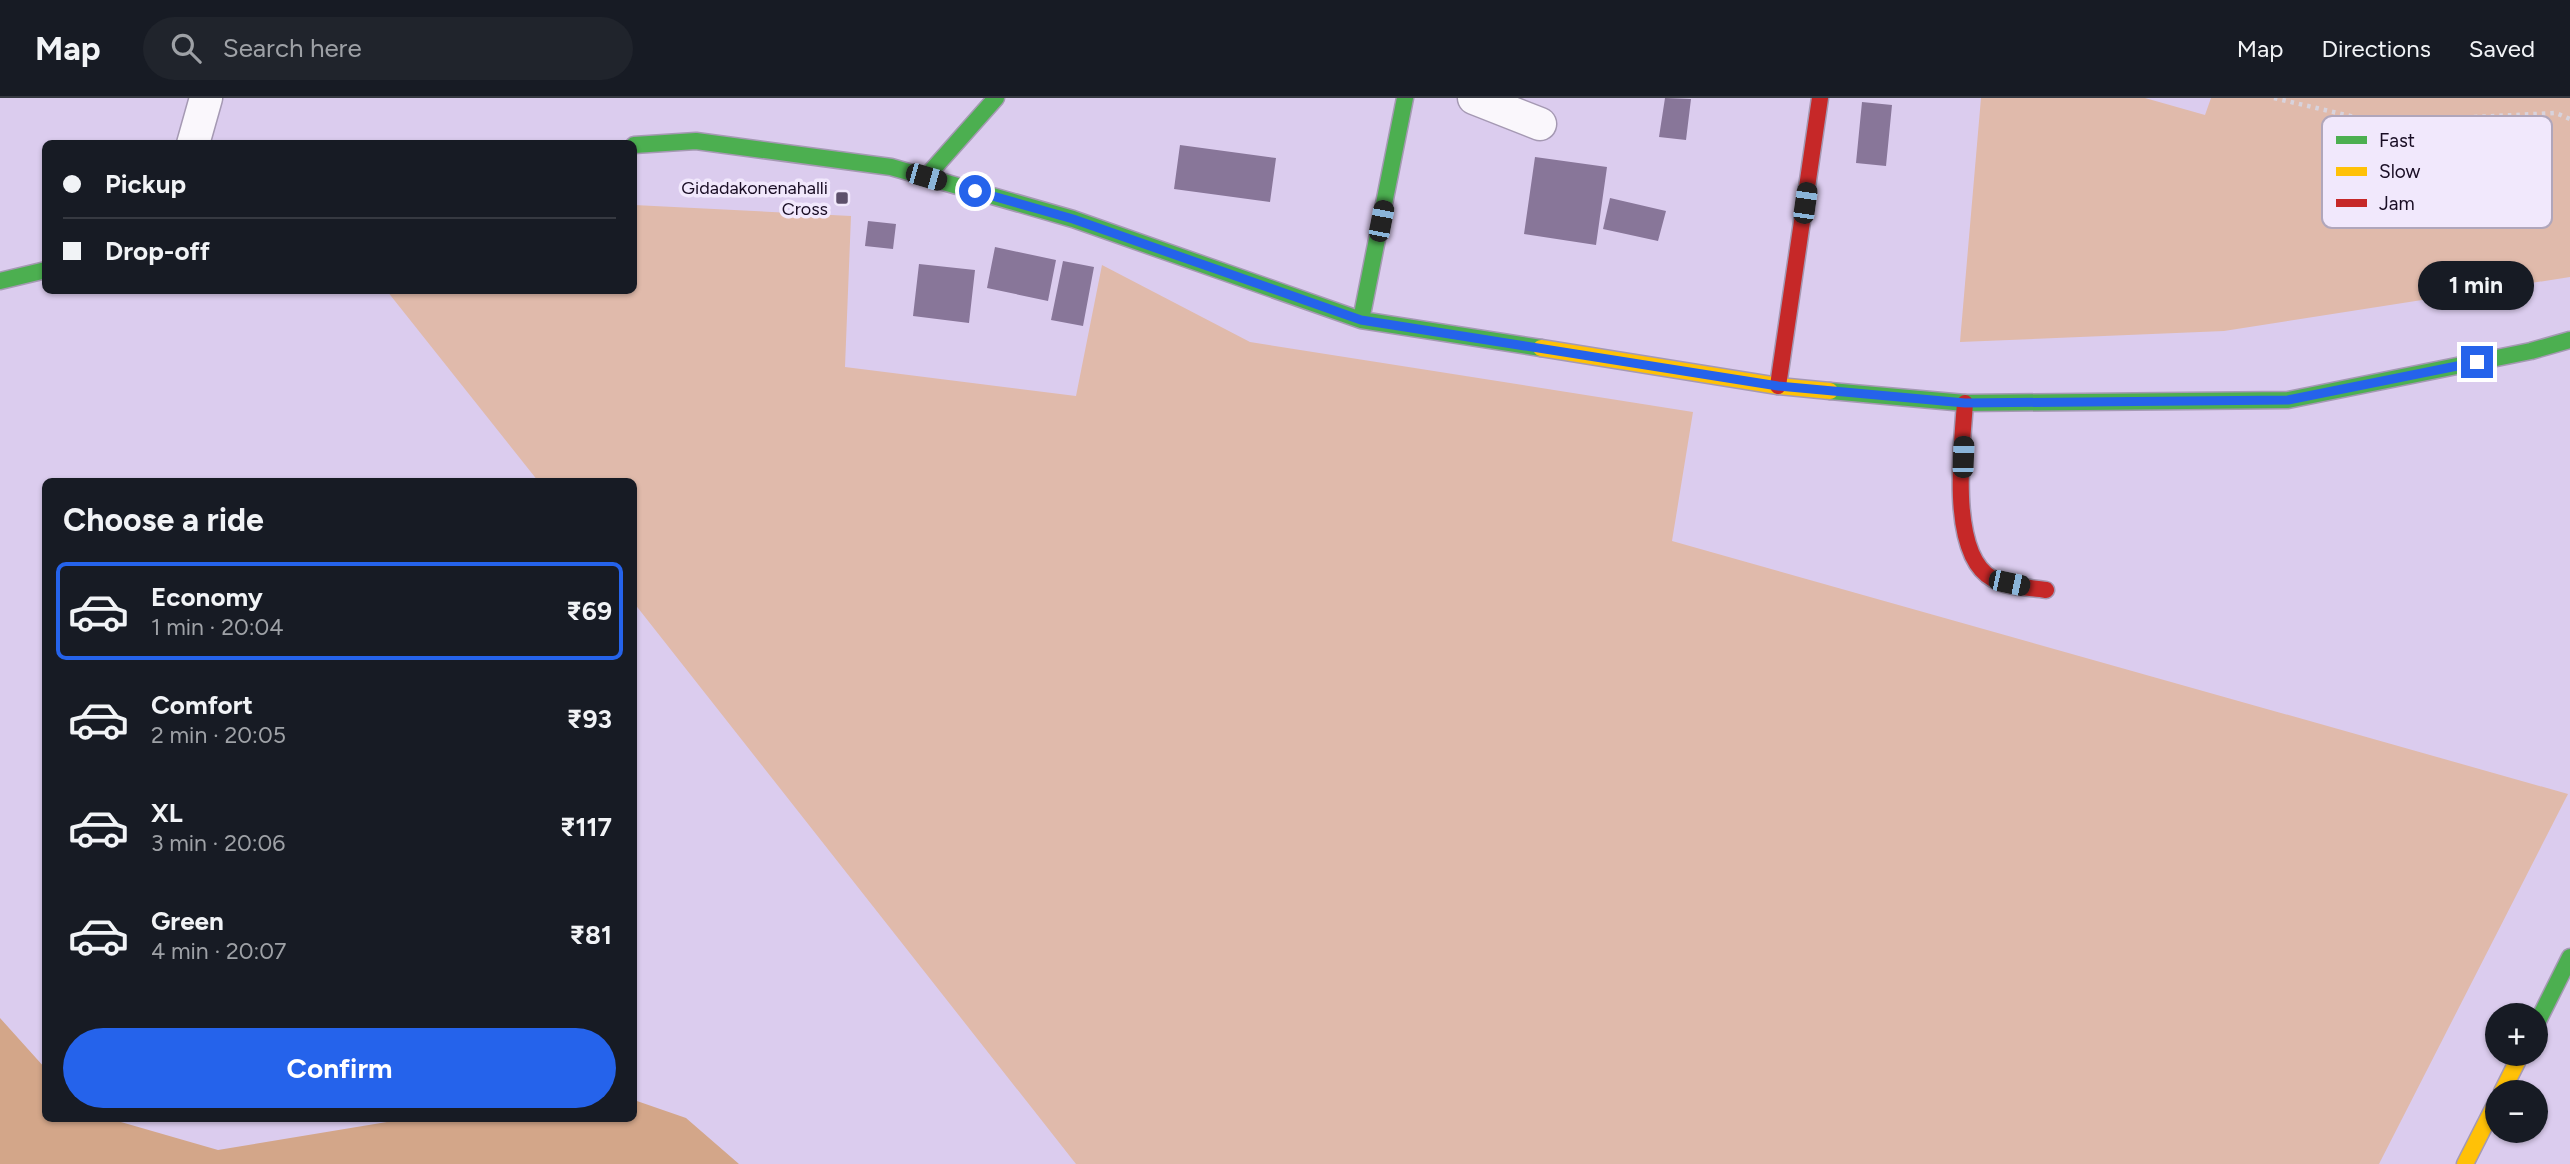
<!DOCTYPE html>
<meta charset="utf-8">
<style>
body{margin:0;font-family:Figtree,sans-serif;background:#20242c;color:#f1f3f6;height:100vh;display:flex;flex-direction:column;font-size:26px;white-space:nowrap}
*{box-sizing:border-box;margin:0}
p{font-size:23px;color:#9ea1a6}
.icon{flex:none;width:38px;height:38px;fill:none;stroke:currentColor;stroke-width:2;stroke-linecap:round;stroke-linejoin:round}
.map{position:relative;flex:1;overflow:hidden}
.panel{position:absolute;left:42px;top:380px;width:595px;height:644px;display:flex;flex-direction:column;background:#171b24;border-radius:10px;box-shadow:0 2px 5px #0004}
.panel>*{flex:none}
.banner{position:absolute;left:42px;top:42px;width:595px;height:154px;border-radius:10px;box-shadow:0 2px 5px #0004;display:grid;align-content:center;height:154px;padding:0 21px;background:#171b24}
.buttons{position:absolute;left:2485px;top:905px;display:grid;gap:14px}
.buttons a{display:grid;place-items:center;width:63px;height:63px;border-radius:50%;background:#171b24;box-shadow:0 2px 5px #0004;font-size:35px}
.end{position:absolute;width:32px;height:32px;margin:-16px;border:9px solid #2563eb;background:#fff;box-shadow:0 0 0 4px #fff}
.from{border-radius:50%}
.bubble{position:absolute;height:49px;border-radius:24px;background:#171b24;box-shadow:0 2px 5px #0004;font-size:23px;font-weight:700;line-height:49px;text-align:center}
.car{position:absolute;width:21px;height:42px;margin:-21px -10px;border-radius:9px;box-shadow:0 0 5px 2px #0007;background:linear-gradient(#222 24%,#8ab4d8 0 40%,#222 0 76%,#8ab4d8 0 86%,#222 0)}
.banner b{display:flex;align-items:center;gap:24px;height:66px;font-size:26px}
.banner b+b{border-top:2px solid #363941}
.banner i{width:18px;height:18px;background:#f1f3f6}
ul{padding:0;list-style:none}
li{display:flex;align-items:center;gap:21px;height:98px;margin:0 14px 10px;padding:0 7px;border:4px solid transparent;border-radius:10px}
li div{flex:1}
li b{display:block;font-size:26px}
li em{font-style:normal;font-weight:700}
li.current{border-color:#2563eb}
li>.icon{width:63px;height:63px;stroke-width:1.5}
h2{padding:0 21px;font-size:32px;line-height:84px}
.cta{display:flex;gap:14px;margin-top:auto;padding:14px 21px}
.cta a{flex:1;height:80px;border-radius:42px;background:#2563eb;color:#fff;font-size:28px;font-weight:700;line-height:80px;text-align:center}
header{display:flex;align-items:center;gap:42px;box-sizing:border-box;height:98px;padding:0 35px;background:#171b24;border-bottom:2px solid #363941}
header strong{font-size:33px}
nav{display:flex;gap:38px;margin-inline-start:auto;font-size:24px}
.search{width:490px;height:63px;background:#20242c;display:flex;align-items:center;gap:18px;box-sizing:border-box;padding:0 24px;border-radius:38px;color:#9ea1a6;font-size:26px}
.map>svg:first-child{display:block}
.green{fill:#e0baab}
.forest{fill:#d3a689}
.building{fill:#887699}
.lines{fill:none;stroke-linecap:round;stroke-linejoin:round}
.street-casing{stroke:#a599b3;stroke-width:35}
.fast-casing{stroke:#a599b3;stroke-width:19}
.slow-casing{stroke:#a599b3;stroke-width:19}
.jam-casing{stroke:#a599b3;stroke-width:19}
.path{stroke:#d8d3dd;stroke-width:4.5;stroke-dasharray:3.5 5;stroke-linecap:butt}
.street{stroke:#faf7fc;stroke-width:32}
.fast{stroke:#4caf50;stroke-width:16}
.slow{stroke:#ffc107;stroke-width:16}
.jam{stroke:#c62828;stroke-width:16}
.route{stroke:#2563eb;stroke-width:9}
.poi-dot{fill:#5d506b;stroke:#f1e8fc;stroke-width:2.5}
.labels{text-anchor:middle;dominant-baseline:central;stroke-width:7;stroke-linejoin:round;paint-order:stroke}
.poi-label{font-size:18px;fill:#190d24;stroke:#f1e8fc;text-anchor:end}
.key{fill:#f1e8fc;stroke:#b0a6bb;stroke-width:2}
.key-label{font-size:19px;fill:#190d24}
</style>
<header>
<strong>Map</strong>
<div class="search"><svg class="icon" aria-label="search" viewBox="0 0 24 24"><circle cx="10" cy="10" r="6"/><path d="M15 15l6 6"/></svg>Search here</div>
<nav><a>Map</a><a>Directions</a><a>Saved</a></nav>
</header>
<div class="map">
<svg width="2570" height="1066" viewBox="0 0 2570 1066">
<rect width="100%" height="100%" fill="#dbccee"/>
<path class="green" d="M1981,0H2145L2205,17L2211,0H2570V179L2224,233L1960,244Z
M634,107L851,118L845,269L1076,298L1102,167L1250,244L1693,314L1672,443L2568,696L2379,1066H1076L634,505V383H538L387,193L634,192Z"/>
<path class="forest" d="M0,920L45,970L46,1020H107L218,1052L411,1020H634V1002L686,1020L739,1066H0Z"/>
<path class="building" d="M1665,0L1691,1L1686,42L1659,39Z
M1862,4L1892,7L1886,68L1856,65Z
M1180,47L1276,60L1270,104L1174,91Z
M1535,59L1607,69L1596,147L1524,136Z
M1610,100L1666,113L1658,143L1603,131Z
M868,123L896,126L893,151L865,148Z
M995,149L1056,162L1048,203L987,190Z
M1063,163L1094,169L1083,228L1051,222Z
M919,166L975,172L969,225L913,218Z"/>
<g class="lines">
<g class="street-casing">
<path id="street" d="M1474,0L1540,26
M193,46L206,0"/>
</g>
<g class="fast-casing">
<path id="fast" d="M634,47L696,43L891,69L1073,121L1361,222L1541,250
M926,79L996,0
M0,183L46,172
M1361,222L1405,0
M1830,293L1965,305L2288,302L2531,253L2570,242
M2536,927L2570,859"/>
</g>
<g class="slow-casing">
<path id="slow" d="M1541,250L1778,288L1830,293
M2502,994L2521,956
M2465,1066L2497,1003"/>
</g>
<g class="jam-casing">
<path id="jam" d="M1778,288L1820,0
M1965,305C1962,348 1948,457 1993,481C2008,490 2029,489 2046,492"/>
</g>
<path class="path" d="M2274,0L2397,29L2454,20L2556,15L2570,21"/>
<use href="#street" class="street"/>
<use href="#fast" class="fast"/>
<use href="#slow" class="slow"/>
<use href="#jam" class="jam"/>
</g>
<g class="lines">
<path class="route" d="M975,93L1073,121L1361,222L1778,288L1965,305L2288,302L2477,264"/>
</g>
<rect class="poi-dot" x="835" y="93" width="14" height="14" rx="3.5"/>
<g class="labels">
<g class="poi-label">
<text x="828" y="90">Gidadakonenahalli<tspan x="828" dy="21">Cross</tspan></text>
</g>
</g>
<rect x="2322" y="18" width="230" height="112" rx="10" class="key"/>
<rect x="2336" y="38" width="31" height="8" fill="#4caf50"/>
<rect x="2336" y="69" width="31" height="9" fill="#ffc107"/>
<rect x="2336" y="101" width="31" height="8" fill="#c62828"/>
<g class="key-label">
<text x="2379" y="49">Fast</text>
<text x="2379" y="80">Slow</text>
<text x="2379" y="112">Jam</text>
</g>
</svg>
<div class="buttons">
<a>+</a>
<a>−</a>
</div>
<i class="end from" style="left:975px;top:93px"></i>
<i class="end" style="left:2477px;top:264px"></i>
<div class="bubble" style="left:2418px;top:163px;width:116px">1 min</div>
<i class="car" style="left:926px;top:79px;rotate:106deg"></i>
<i class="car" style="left:1805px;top:105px;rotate:8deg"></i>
<i class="car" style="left:1381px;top:123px;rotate:11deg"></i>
<i class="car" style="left:1963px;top:359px;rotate:2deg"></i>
<i class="car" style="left:2009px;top:485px;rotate:102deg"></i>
<div class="banner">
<b><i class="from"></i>Pickup</b>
<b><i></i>Drop-off</b>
</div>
<section class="panel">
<h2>Choose a ride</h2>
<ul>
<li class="current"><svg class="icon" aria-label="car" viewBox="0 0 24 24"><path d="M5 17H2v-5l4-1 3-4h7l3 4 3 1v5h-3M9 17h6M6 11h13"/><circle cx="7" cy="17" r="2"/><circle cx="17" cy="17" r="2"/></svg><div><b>Economy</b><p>1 min · 20:04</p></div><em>₹69</em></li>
<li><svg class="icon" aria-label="car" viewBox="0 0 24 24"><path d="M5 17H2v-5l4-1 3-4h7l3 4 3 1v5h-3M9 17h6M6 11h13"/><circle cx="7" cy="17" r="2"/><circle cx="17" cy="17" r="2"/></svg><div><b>Comfort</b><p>2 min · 20:05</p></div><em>₹93</em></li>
<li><svg class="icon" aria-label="car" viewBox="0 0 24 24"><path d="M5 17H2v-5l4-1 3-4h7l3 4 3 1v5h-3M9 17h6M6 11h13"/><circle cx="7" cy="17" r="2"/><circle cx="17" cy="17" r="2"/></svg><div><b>XL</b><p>3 min · 20:06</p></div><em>₹117</em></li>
<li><svg class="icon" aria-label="car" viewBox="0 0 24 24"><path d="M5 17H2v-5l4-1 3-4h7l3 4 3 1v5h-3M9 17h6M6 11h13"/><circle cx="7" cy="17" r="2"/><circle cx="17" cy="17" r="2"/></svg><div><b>Green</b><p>4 min · 20:07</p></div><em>₹81</em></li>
</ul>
<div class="cta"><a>Confirm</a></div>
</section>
</div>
